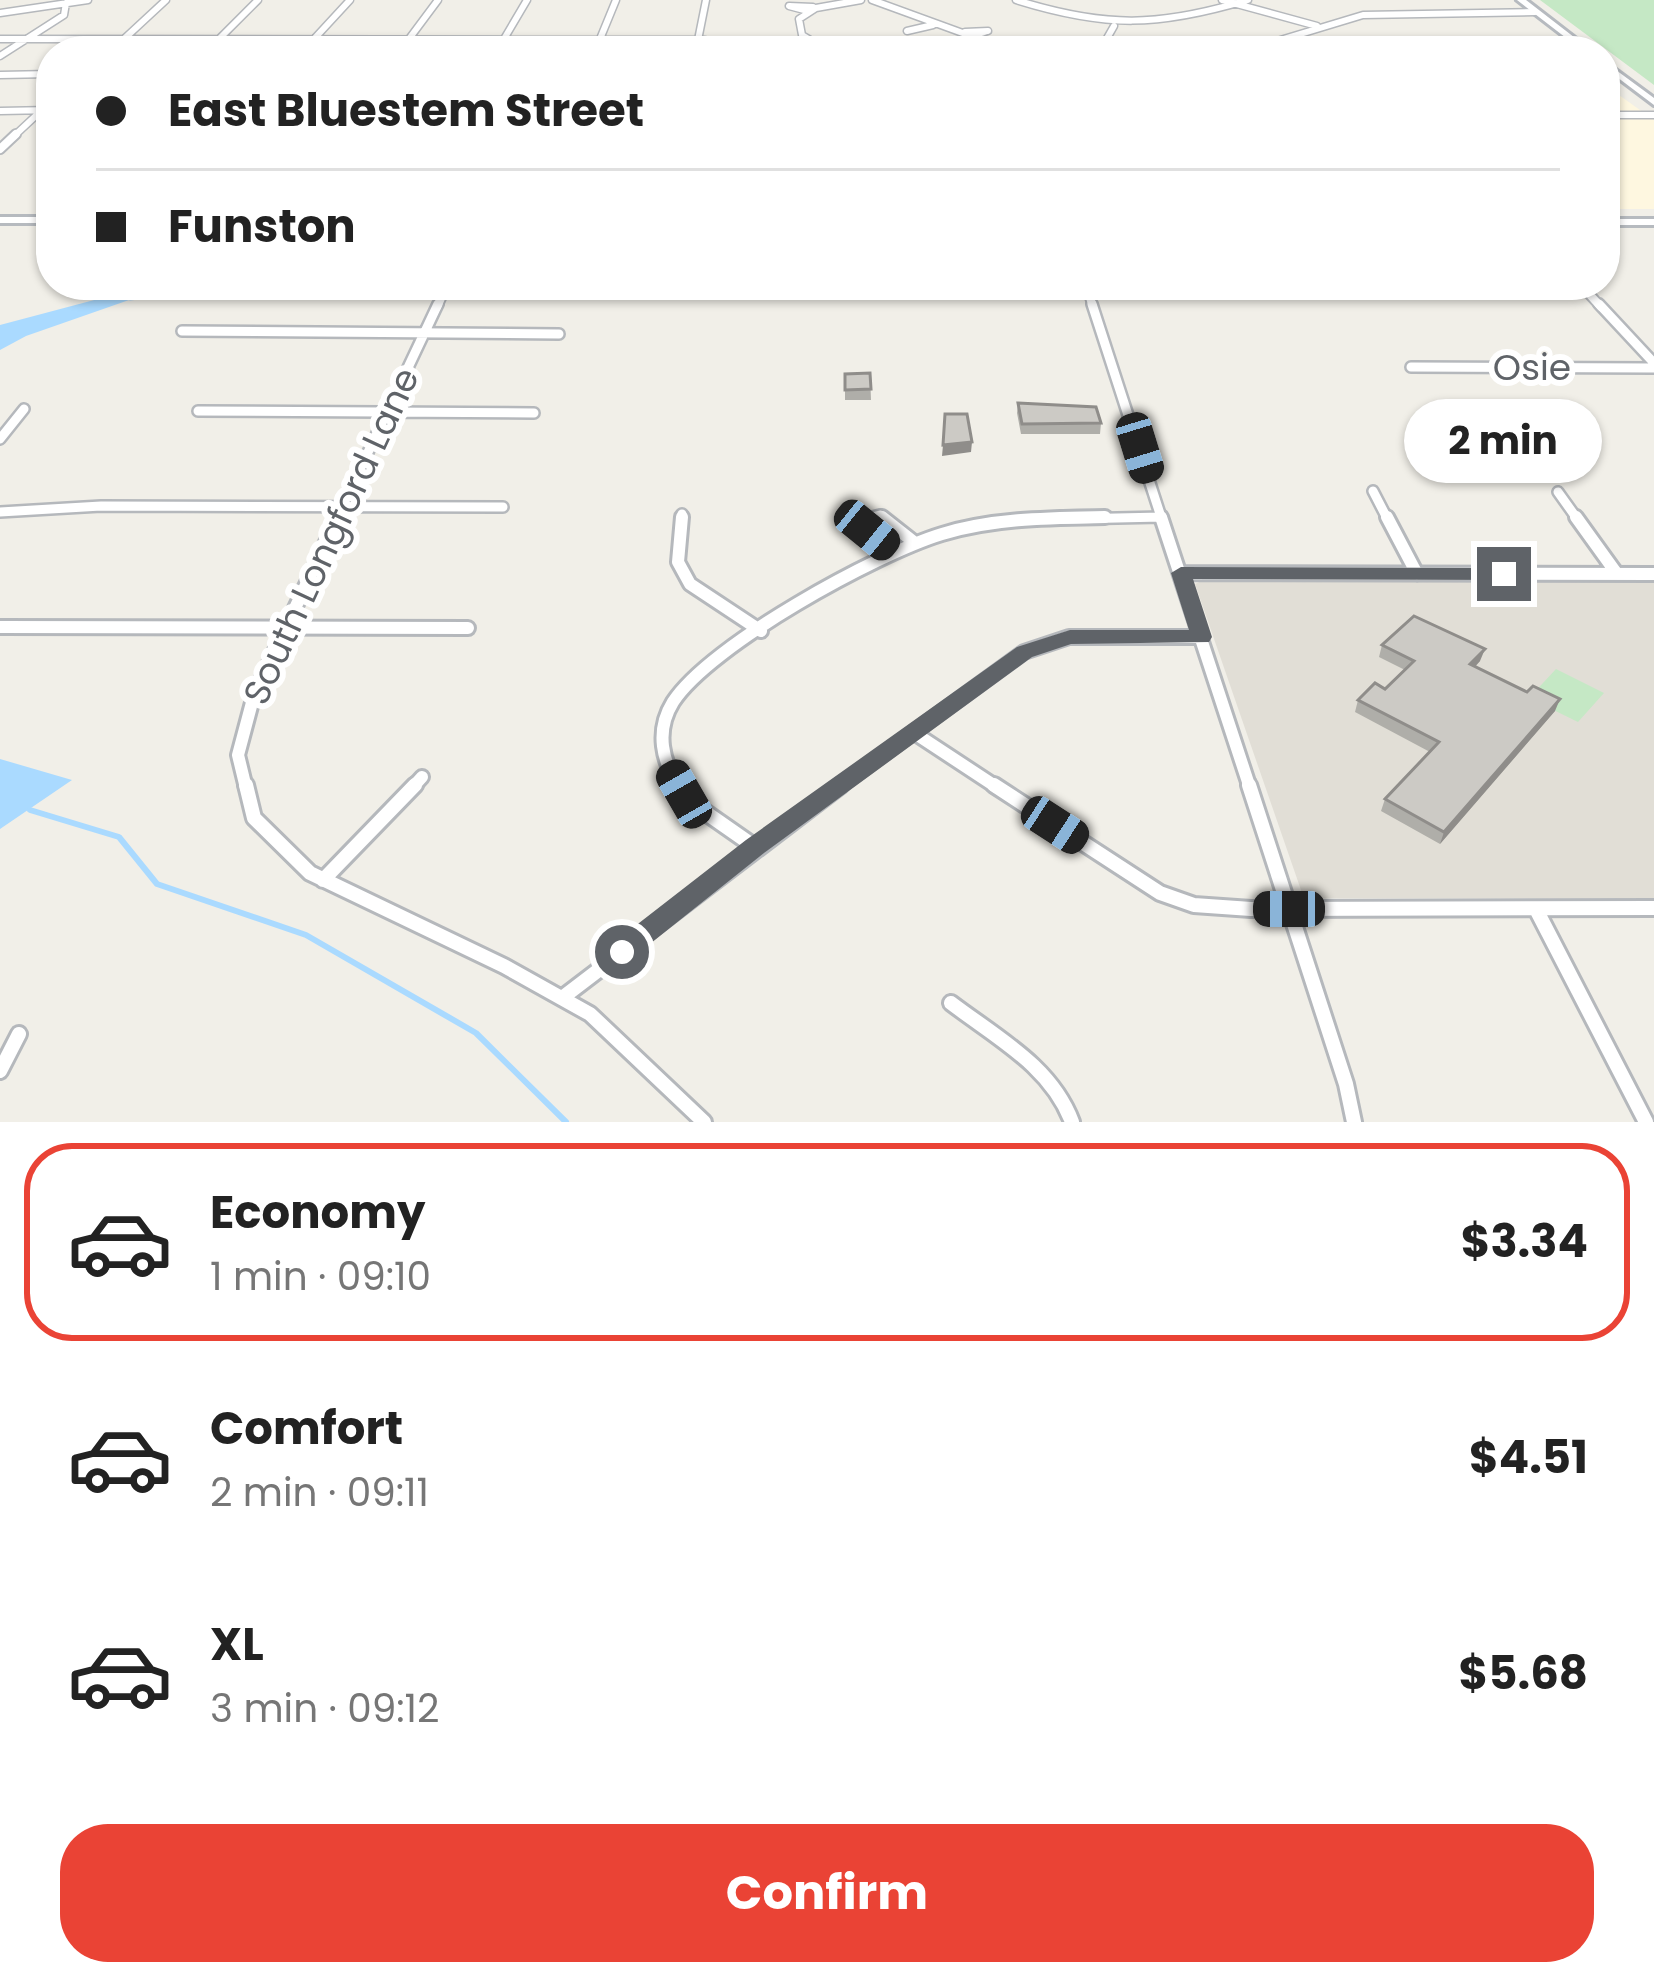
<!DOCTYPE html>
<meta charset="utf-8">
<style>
body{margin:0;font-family:Poppins,sans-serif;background:#f6f6f6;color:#222;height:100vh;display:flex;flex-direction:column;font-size:45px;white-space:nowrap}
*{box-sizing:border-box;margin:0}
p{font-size:39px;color:#767676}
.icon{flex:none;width:66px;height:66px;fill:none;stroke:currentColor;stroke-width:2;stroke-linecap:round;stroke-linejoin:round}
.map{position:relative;height:1122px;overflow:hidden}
.panel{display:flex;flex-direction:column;background:#fff;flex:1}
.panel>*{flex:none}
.banner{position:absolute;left:36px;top:36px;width:1584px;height:264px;border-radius:48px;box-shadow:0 3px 9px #0004;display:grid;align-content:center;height:264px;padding:0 60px;background:#fff}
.end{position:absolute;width:54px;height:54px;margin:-27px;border:15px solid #5f6368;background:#fff;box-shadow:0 0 0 6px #fff}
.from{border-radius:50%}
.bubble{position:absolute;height:84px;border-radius:42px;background:#fff;box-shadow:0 3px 9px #0004;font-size:39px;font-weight:700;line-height:84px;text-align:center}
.car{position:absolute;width:36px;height:72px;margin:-36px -18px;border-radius:15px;box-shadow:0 0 9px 3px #0007;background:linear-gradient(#222 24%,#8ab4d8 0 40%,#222 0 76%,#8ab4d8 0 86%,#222 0)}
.banner b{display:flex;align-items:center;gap:42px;height:114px;font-size:45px}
.banner b+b{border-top:3px solid #e0e0e0}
.banner i{width:30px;height:30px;background:#222}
ul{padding:21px 0 0;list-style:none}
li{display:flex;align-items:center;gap:36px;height:198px;margin:0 24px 18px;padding:0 36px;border:6px solid transparent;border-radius:48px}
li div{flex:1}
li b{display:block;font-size:45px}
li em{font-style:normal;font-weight:700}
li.on{border-color:#ea4335}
li>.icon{width:108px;height:108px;stroke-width:1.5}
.button{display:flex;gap:24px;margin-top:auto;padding:24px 60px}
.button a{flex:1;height:138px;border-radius:48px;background:#ea4335;color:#fff;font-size:48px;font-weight:700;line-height:138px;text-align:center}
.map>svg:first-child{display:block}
.commercial{fill:#fef7e0}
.education{fill:#e1ded6}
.green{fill:#c5e8c5}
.water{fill:#aadaff}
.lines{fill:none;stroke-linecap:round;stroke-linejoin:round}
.stream-far1{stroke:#aadaff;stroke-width:3}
.stream{stroke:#aadaff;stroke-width:6}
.minor-far4-casing{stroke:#b5b8bc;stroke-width:9}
.minor-far3-casing{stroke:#b5b8bc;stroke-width:12}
.minor-far2-casing{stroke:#b5b8bc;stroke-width:14}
.minor-far1-casing{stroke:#b5b8bc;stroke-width:18}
.minor-casing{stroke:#b5b8bc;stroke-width:20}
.secondary-casing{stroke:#b6babf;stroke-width:6}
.minor-far4{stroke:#fff;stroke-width:6}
.minor-far3{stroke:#fff;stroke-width:8}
.minor-far2{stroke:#fff;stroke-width:9}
.minor-far1{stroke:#fff;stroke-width:12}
.minor{stroke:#fff;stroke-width:14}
.secondary{fill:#fff;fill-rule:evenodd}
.wall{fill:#afaea9}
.shaded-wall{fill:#8f8d8a}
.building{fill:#cccac5;stroke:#8f8d8a;stroke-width:3}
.route{fill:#5f6368}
.labels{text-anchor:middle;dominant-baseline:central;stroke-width:12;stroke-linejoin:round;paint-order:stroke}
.street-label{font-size:36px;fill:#5f6368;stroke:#fff}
</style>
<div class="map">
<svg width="1654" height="1122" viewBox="0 0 1654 1122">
<rect width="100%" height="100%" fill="#f1efe8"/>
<path class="commercial" d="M1605,85L1654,120V209H1605Z"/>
<path class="education" d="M1206,579L1654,580V898H1320L1302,893L1195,584Z"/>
<path class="green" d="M1540,0H1654V85Z
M1535,404L1570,453H1536L1496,405Z
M1556,669L1604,693L1578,722L1529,698Z"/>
<path class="water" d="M98,299L129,300L26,336L0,350V325Z
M0,759L72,780L0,829Z"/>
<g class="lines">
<path class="stream-far1" d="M462,286L630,287
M130,299L230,287L426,286"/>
<path class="stream" d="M30,810L119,837L157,884L306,935L476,1033L566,1122"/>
<g class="minor-far4-casing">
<path id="minor-far4" d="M872,0L1012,51
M1016,0C1106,28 1158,27 1248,0
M1222,0L1317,26
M808,11L789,6L813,7
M0,13L88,0
M907,31L933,25
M965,32L988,31L972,36
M125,38L166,0
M0,39L704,40L763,51
M219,39L258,0
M314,39L350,0
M504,39L527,0
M600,39L616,0
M698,40L706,0
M400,51L438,0
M780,51L814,45
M829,51L802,35L799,19L816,8L861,0
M1078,51L1106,40L1114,26
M1244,51L1363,15L1535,12
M0,56L64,15L66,3
M0,75L51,74
M0,111L51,110
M1605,115H1654
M13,137L42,110"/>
</g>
<g class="minor-far3-casing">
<path id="minor-far3" d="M0,149L16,134
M1086,285L1093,307
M1581,285L1601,307
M437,307L447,285"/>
</g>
<g class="minor-far2-casing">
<path id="minor-far2" d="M1092,304L1162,520
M1599,304L1654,363
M182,331L559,334
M1411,367L1654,368
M198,411L534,413
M0,439L24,409
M1373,491L1388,520
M1558,492L1578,520
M0,512L101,506L503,507
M336,520L438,304
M682,520V514
M860,520L880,515L886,520
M1027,520L1162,517"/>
</g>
<g class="minor-far1-casing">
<path id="minor-far1" d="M682,517L678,562L690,584L761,631
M865,517L858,518L893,551
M882,517L915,543
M1161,517L1250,788
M1387,517L1417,574
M1576,517L1617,574
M1181,573L1654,574
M0,627L468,628
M916,734L998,788
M246,788L238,755L254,695L338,517
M412,788L422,777
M680,788C662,762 655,731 673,702C710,645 876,554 942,534C994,518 1051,518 1105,517
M837,788L1024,652L1069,637H1201"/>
</g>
<g class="minor-casing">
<path id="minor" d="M246,785L254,818L310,873L504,966L590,1014L704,1122
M677,785L702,810L755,847
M994,785L1160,893L1194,905L1251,909L1654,908
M1249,785L1346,1084L1354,1122
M323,880L415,785
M1537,911L1646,1122
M562,998L841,785
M951,1003C997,1038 1051,1066 1072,1122
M0,1071L19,1034"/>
</g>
<g class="secondary-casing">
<path id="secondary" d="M1517,0H1526L1592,51H1583Z
M1605,62L1654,98V105L1605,68Z
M0,217H51V223H0Z
M1605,219H1654V225H1605Z"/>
</g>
<use href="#minor-far4" class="minor-far4"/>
<use href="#minor-far3" class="minor-far3"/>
<use href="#minor-far2" class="minor-far2"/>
<use href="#minor-far1" class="minor-far1"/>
<use href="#minor" class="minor"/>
<use href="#secondary" class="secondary"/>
</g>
<path class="wall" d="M870,373L871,400H845V374Z
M1018,403L1101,423L1100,434H1021L1017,413Z
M1382,645L1480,661L1475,667L1555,711L1440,844L1381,811L1385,799L1430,752L1355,712L1358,700L1385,689L1405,670L1379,657Z"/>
<path class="shaded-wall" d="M972,442L971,452L942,456L943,445Z
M1485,649L1480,661L1466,676L1470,664Z
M1560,699L1555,711L1440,844L1444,832Z"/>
<path class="building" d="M870,373L871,389L845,390V374Z
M1018,403L1096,407L1101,423L1022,424Z
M945,414H967L972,442L943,445Z
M1414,616L1485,649L1470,664L1527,692L1533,686L1560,699L1444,832L1385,799L1439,742L1358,700L1375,683L1385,689L1414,661L1382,645Z"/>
<path class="route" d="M1181,567L1504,568L1514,574L1504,580L1193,579L1212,637L1209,642L1071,644L1032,657L764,853L631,959H612L608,952L612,944L746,840L1017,647L1070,630H1189L1171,573Z"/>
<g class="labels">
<g class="street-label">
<text x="1532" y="367">Osie</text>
<text transform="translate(331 536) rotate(-65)">South Longford Lane</text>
</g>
</g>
</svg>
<i class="end from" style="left:622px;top:952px"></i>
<i class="end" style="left:1504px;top:574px"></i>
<div class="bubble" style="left:1404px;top:399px;width:198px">2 min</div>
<i class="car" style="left:1140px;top:448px;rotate:163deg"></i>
<i class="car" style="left:867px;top:530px;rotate:129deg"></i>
<i class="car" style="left:684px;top:794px;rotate:330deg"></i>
<i class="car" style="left:1055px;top:825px;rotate:123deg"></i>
<i class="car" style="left:1289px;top:909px;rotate:270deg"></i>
<div class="banner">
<b><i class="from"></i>East Bluestem Street</b>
<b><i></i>Funston</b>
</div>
</div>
<section class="panel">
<ul>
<li class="on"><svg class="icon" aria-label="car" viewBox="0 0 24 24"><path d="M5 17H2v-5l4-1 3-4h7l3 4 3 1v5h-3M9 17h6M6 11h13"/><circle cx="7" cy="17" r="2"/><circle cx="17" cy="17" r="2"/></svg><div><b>Economy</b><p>1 min · 09:10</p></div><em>$3.34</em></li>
<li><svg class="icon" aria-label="car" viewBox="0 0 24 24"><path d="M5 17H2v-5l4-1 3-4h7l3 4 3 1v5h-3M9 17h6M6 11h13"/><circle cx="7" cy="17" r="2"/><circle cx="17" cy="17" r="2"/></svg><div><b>Comfort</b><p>2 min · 09:11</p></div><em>$4.51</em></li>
<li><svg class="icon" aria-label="car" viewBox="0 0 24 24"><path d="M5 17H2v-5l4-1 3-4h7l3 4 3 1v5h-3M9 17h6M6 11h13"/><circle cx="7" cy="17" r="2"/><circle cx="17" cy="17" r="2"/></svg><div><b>XL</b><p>3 min · 09:12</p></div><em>$5.68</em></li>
</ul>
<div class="button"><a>Confirm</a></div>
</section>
